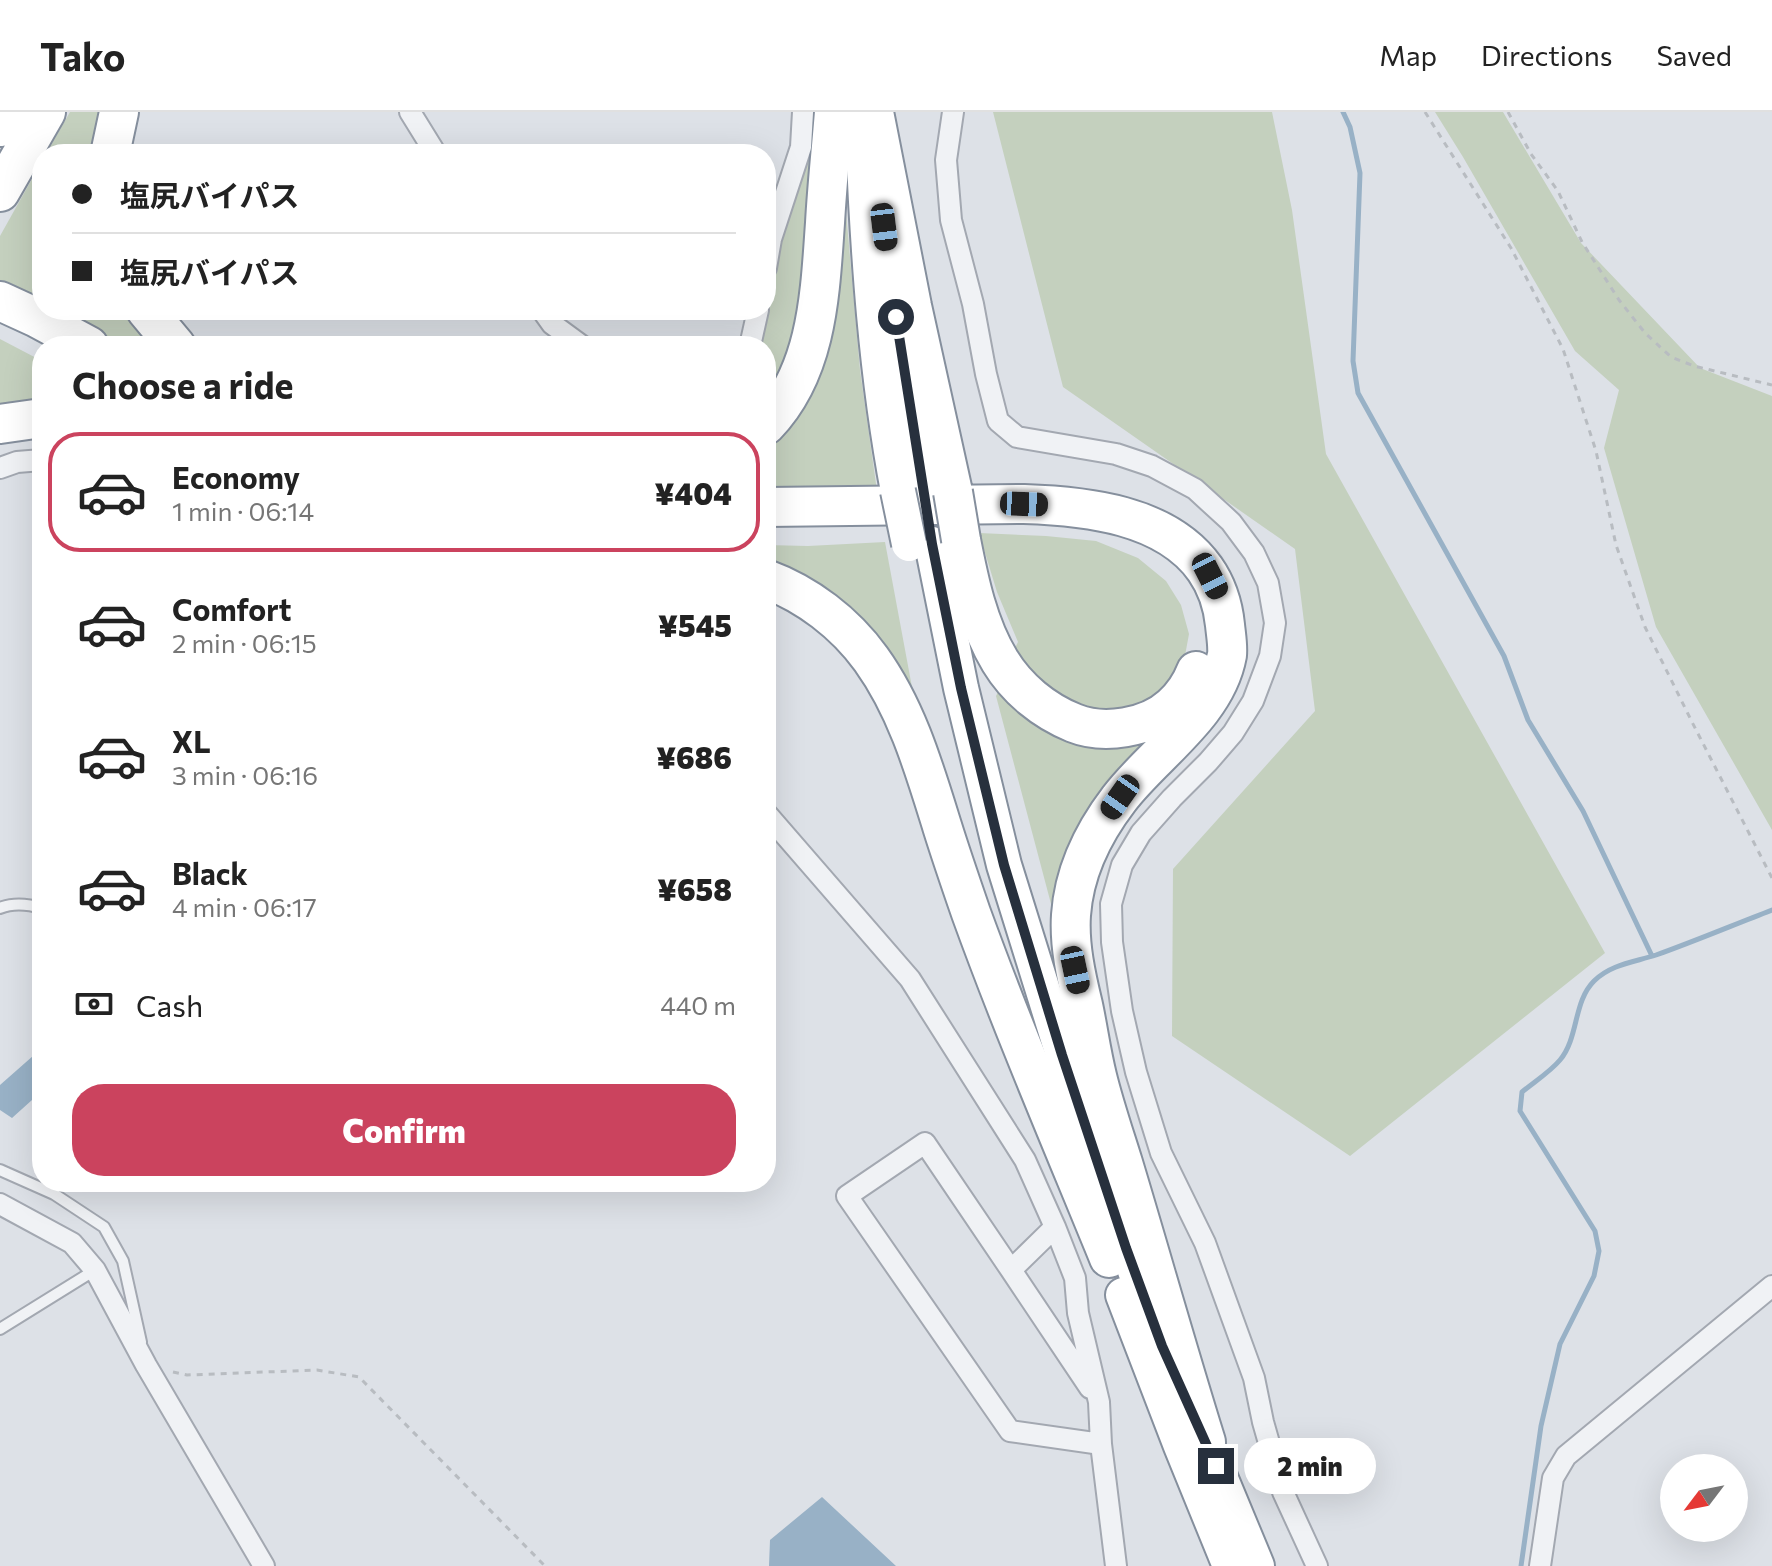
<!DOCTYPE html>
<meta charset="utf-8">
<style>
body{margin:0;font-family:Commissioner,"Noto Sans JP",sans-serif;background:#f6f6f6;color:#222;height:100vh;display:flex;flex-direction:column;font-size:30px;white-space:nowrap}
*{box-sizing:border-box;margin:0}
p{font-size:26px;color:#767676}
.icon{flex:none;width:44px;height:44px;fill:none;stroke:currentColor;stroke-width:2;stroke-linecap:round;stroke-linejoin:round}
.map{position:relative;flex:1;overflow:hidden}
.details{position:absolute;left:32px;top:224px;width:744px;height:856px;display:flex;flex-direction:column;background:#fff;border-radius:32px;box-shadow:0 8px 32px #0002}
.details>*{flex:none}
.banner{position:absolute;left:32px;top:32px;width:744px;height:176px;border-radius:32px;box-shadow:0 8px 32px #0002;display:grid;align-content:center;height:176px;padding:0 40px;background:#fff}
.needle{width:52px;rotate:238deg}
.buttons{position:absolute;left:1660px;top:1342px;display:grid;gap:16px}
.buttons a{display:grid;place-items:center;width:88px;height:88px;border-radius:50%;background:#fff;box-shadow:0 8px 32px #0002;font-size:40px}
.end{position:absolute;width:36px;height:36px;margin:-18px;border:10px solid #27303d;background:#fff;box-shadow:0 0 0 4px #fff}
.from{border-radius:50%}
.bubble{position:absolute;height:56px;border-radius:28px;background:#fff;box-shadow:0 8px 32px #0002;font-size:26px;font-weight:800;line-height:56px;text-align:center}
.car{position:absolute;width:24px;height:48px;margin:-24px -12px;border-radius:10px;box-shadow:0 0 6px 2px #0007;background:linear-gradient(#222 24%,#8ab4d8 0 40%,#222 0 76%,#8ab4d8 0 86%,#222 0)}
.banner b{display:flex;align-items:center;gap:28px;height:76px;font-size:30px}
.banner b+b{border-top:2px solid #e0e0e0}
.banner i{width:20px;height:20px;background:#222}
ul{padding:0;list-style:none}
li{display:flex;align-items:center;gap:24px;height:120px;margin:0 16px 12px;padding:0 24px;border:4px solid transparent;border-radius:32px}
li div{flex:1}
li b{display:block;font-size:30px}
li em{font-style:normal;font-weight:800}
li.active{border-color:#cb435e}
li>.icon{width:72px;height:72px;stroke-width:1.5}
h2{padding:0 40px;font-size:36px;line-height:96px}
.pay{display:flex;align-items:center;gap:20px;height:88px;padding:0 40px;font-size:30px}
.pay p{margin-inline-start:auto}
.cta{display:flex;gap:16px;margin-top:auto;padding:16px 40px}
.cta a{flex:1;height:92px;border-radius:32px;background:#cb435e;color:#fff;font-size:32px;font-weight:800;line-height:92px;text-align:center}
header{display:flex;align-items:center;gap:48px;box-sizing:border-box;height:112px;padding:0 40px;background:#fff;border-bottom:2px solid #e0e0e0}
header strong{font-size:38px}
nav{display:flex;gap:44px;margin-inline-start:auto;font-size:28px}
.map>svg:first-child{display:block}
.green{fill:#c4d0be}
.water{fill:#98b1c6}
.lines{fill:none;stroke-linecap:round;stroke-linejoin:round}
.stream{stroke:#98b1c6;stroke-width:5}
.service-casing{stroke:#a3a8b1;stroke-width:14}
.minor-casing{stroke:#a3a8b1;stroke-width:24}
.trunk-casing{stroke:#858f9d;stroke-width:38}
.motorway-casing{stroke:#858f9d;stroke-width:42}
.path{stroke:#b8bcc1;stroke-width:3;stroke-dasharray:6 6;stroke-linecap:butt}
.service{stroke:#f0f2f5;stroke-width:10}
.minor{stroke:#f0f2f5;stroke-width:20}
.trunk{stroke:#fff;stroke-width:34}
.motorway{stroke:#fff;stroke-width:38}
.trunk-bridge-casing{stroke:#858f9d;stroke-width:38;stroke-linecap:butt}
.motorway-bridge-casing{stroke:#858f9d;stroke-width:42;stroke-linecap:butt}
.trunk-bridge{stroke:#fff;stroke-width:34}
.motorway-bridge{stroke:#fff;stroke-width:38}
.route{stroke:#27303d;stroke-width:10}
</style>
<header>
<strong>Tako</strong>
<nav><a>Map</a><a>Directions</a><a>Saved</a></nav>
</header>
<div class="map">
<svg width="1772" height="1454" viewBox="0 0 1772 1454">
<rect width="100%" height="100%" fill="#dde1e7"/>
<path class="green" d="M70,0H104L97,42H46Z
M993,0H1272L1292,98L1326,342L1605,841L1350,1044L1172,924L1173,757L1315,599L1295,437L1063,275Z
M1435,0H1503L1581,131L1700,256L1772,284V718L1656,515L1604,336L1619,278L1575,239L1463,45Z
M807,23L817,28L803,204L766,298V234H760L778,128Z
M42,49V198H134L160,234H110L0,177V124Z
M843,66L860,258L878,386L766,384V339L792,309Z
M0,227L42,249V296L0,301Z
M979,421L1046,424L1096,429L1138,446L1166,469L1181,493L1189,522L1184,549L1159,584L1121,602L1058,591L1013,540L1018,530L997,480Z
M885,430L914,586L766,456V433L808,434Z
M999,578L1152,622L1055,807L996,584Z"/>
<path class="water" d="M42,936V979L12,1006L0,998V973Z
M822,1385L896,1454H769L770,1428Z"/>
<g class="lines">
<path class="stream" d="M1343,0L1350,15L1360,61L1353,249L1358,281L1504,544L1528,608L1583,699L1652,844
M1521,1454L1541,1314L1560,1232L1594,1164L1599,1139L1595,1119L1520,999L1522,980C1534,970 1550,960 1560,948C1579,925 1573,890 1594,869C1611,852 1635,850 1656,843C1695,829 1733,813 1772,798"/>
<g class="service-casing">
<path id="service" d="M0,796C14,790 28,792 42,796
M0,1058L54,1082L104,1115L123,1149L141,1230
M0,1217L95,1158"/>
</g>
<g class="minor-casing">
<path id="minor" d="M410,0L436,42
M953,0L946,48L951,108L973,192L986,262L998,309L1017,325L1116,342L1152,354L1195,377L1231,410L1254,441L1268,471L1275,511L1270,544L1253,589L1233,621L1208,650L1172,686L1141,721L1122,753L1111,792L1112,830L1122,899L1136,960L1161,1041L1205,1131L1254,1266L1263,1310L1283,1380L1317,1454
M766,156L771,127L801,35L803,0
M542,198L552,212L582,234
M750,234L758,198
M0,356L17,350L42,348
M766,701L910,867L1025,1048L1055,1115L1075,1166L1078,1201L1099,1290L1101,1332L1116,1454
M0,1092L72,1131L95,1158L146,1253L264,1454
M1055,1115L1011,1158L1090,1276
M1011,1158L925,1031L847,1084L1010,1319L1101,1332
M1540,1454L1553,1366L1566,1344L1772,1174"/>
</g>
<g class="trunk-casing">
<path id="trunk" d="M868,6L863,27C868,145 876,263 898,379
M893,180L923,382
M932,432L961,576L1004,753L1092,1036L1152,1207
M1123,1183L1181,1334L1230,1454
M1196,1307L1257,1454"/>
</g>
<g class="motorway-casing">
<path id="motorway" d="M874,0L912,194L953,380
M0,15L9,0
M110,42L119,0
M0,80L46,0
M0,189L37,206L89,234
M146,198L176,234
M0,312L42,306
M766,313C818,259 820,181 825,111C827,74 831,37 834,0
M766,395L1024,392C1085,394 1166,402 1205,457C1217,474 1223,493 1225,513C1226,523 1228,534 1227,543C1216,603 1153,642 1119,687C1093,721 1074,759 1071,803C1069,833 1076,864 1083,893C1088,916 1091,940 1097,964C1104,993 1114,1022 1123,1051C1151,1144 1177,1237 1206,1330
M961,428C969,469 978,513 1000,549C1017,577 1044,599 1074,611C1104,623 1148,616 1172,594C1183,584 1191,572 1196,559
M766,467C807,482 845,511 871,547C907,597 924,656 942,714C951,743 961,772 971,801C1013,917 1062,1031 1109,1146"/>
</g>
<path class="path" d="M1425,0L1511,136L1563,237L1596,339L1616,433L1645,515L1692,610L1772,766
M1508,0L1531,42L1558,79L1582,130L1619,188L1645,221L1671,245L1694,254L1772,273
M173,1260L187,1263L317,1258L359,1265L545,1454"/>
<use href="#service" class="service"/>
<use href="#minor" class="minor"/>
<use href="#trunk" class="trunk"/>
<use href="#motorway" class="motorway"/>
<g class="trunk-bridge-casing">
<path id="trunk-bridge" d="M898,379L909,432"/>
</g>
<g class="motorway-bridge-casing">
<path id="motorway-bridge" d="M953,380L961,428"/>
</g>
<use href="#trunk-bridge" class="trunk-bridge"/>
<use href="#motorway-bridge" class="motorway-bridge"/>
</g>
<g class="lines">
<path class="route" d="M896,205L932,432L961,576L1004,753L1062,943L1126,1136L1162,1234L1216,1354"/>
</g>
</svg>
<div class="buttons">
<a><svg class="needle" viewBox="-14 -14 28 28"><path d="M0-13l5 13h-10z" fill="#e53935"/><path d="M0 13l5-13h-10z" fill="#767676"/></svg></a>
</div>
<i class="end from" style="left:896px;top:205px"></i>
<i class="end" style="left:1216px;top:1354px"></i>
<div class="bubble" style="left:1244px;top:1326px;width:132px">2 min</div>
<i class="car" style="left:884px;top:115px;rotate:173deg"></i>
<i class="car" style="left:1024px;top:392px;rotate:92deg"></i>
<i class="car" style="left:1210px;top:464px;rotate:153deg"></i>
<i class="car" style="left:1120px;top:685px;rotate:215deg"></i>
<i class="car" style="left:1075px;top:858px;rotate:168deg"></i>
<div class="banner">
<b><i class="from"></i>塩尻バイパス</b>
<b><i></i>塩尻バイパス</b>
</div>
<section class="details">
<h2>Choose a ride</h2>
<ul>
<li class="active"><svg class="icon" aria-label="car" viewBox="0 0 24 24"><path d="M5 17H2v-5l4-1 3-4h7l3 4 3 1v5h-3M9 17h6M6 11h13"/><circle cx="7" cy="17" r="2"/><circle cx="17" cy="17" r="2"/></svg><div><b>Economy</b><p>1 min · 06:14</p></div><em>¥404</em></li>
<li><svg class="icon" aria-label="car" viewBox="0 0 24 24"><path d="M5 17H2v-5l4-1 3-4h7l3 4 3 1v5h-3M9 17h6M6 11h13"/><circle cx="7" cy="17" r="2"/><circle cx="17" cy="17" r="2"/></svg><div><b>Comfort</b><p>2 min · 06:15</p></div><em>¥545</em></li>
<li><svg class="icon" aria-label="car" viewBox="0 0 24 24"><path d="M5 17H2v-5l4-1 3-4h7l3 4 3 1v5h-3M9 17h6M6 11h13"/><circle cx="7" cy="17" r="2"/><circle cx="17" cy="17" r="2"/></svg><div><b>XL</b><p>3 min · 06:16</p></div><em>¥686</em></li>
<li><svg class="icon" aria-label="car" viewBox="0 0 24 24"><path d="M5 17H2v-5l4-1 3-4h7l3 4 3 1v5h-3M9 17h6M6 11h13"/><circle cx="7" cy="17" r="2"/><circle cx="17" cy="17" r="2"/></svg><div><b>Black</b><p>4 min · 06:17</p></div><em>¥658</em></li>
</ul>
<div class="pay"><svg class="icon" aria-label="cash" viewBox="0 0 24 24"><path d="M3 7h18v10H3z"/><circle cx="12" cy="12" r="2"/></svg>Cash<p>440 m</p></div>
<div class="cta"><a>Confirm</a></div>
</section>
</div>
